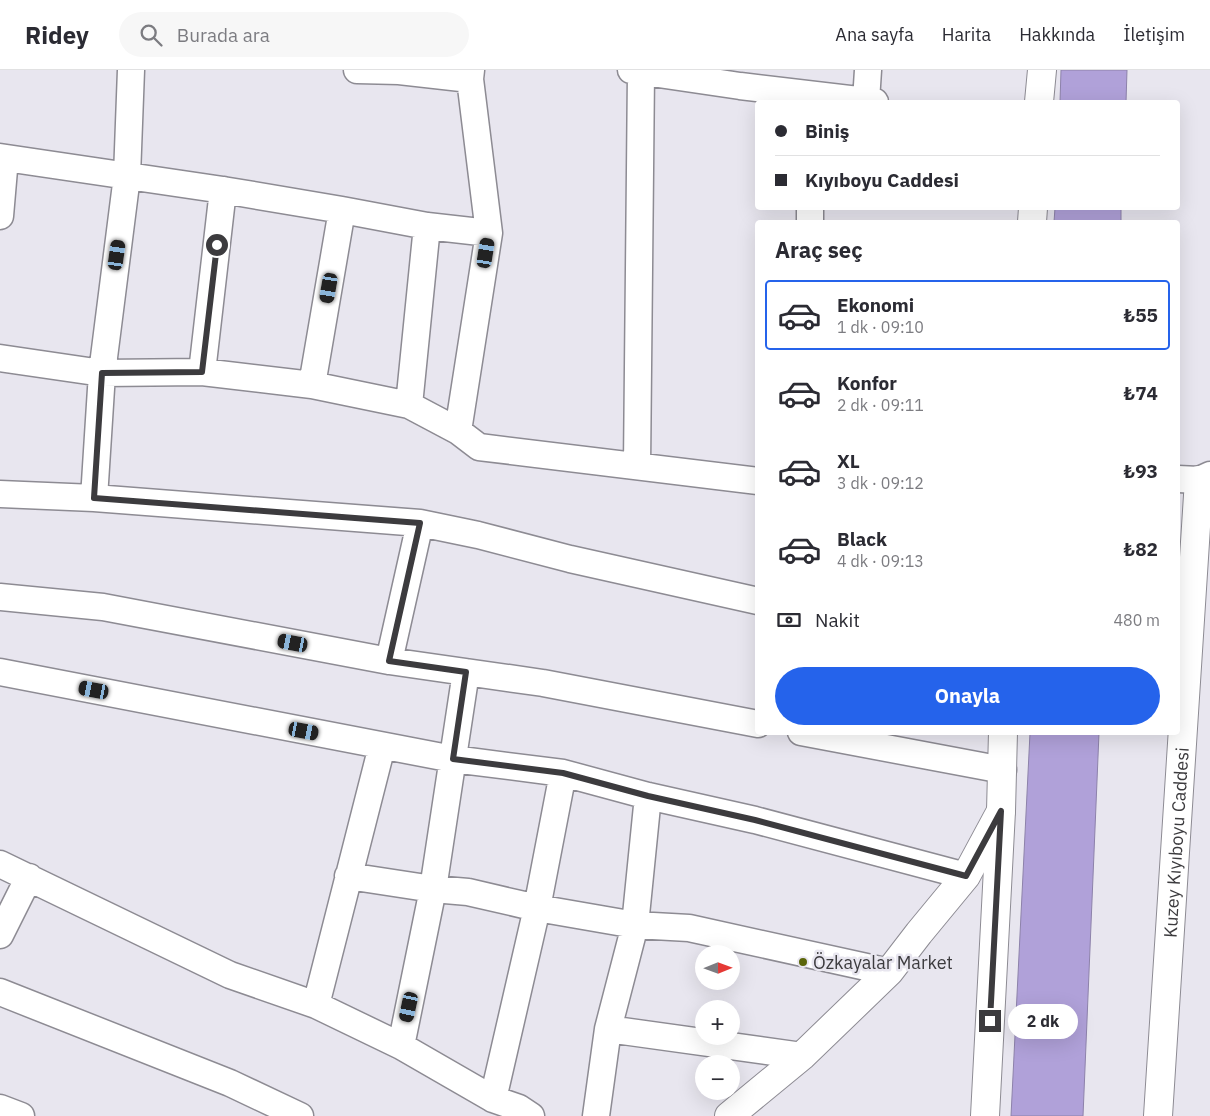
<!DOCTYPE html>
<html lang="tr">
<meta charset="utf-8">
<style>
body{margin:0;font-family:"IBM Plex Sans",sans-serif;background:#f7f7f7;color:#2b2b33;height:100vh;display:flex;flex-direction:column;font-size:19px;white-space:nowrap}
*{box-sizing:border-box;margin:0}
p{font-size:16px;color:#7c7c81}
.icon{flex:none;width:28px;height:28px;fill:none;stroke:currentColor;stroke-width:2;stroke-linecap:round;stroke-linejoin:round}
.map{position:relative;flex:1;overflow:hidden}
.details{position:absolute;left:755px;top:150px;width:425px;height:515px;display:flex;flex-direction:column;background:#fff;border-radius:5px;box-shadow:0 5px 20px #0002}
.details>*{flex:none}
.hud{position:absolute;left:755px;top:30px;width:425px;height:110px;border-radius:5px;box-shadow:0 5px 20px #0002;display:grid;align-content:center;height:110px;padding:0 20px;background:#fff}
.needle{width:32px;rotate:89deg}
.buttons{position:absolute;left:695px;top:875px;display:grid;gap:10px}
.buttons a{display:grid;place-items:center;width:45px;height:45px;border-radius:50%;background:#fff;box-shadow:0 5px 20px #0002;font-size:25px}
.end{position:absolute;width:22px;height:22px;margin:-11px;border:6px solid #3c3b3e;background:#fff;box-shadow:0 0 0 2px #fff}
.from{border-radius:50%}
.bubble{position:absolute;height:35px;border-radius:18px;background:#fff;box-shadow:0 5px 20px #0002;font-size:16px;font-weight:700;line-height:35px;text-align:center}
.car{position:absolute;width:15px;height:30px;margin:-15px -8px;border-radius:6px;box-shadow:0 0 4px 1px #0007;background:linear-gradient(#222 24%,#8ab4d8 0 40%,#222 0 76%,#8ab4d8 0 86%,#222 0)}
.hud b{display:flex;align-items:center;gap:18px;height:48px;font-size:19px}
.hud b+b{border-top:1px solid #e1e1e2}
.hud i{width:12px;height:12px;background:#2b2b33}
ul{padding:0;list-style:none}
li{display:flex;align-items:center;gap:15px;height:70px;margin:0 10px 8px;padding:0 10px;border:2px solid transparent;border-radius:5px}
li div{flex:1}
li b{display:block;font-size:19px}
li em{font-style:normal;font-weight:700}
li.selected{border-color:#2563eb}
li>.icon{width:45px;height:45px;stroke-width:1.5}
h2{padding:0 20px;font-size:22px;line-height:60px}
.pay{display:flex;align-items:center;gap:12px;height:55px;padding:0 20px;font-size:19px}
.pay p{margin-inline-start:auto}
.action{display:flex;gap:10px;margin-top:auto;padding:10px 20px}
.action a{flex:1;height:58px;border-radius:30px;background:#2563eb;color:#fff;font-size:20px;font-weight:700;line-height:58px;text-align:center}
header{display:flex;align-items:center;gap:30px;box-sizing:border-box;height:70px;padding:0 25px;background:#fff;border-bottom:1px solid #e1e1e2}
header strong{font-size:24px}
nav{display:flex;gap:28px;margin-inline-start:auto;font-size:18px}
.search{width:350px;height:45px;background:#f7f7f7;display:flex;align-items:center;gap:12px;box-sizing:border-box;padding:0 18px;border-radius:28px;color:#7c7c81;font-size:19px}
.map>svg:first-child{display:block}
.water{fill:#b0a1d9;stroke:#8d82aa}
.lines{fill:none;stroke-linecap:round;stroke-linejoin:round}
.minor-casing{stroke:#8d8b93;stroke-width:29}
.major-casing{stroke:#8d8b93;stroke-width:30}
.minor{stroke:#fff;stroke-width:26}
.major{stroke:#fff;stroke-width:28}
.route{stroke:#3c3b3e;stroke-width:6}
.poi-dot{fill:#5b660a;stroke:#e8e6ef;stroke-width:2}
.labels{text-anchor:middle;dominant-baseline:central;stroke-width:5;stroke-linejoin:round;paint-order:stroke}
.street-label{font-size:18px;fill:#3c3b3e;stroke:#e8e6ef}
.poi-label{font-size:18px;fill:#3c3b3e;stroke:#e8e6ef;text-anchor:start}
</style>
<header>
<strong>Ridey</strong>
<div class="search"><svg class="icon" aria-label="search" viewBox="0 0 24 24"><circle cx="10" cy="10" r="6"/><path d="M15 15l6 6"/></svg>Burada ara</div>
<nav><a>Ana sayfa</a><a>Harita</a><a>Hakkında</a><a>İletişim</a></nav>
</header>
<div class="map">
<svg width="1210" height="1046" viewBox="0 0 1210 1046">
<rect width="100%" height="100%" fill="#e8e6ef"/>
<path class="water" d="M1061,0H1127L1126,32H1060Z
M1055,138H1121V152H1054Z
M1030,663H1099L1083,1046H1011Z"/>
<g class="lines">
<g class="minor-casing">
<path id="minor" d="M357,0L399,1L470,9
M471,0L470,9L489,163L458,361L479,377L758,411
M631,0L740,16L875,32
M866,31L868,0
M0,87L223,120L342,140L427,156L489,163
M0,146L5,88
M810,152V138
M0,288L102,303L202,302L312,315L409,335L458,361
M202,302L223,120
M312,315L342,140
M409,335L427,156
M637,396L641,2
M1178,409L1199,410L1210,405
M0,424L94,428L420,453L478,465L570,489L758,531
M94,428L102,303L127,106L131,0
M0,527L103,537L389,591L543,613L758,654
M389,591L420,453
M0,602L453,689L563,703L648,726L755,750L966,806
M801,662L1003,700
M0,794L230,905L316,935L401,976L493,1029L519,1038L531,1046
M348,806L433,819L468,822L537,838L635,855L689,858L889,902
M0,865L29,807
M0,922L230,1013L300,1046
M316,935L382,676
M608,959L802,986
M401,976L433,819L466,602
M493,1029L537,838L563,703
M0,1038L21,1046
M596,1046L608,959L635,855L648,726"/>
</g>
<g class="major-casing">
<g id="major">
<path d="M1039,32L1042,0"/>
<path d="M1032,152L1033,138"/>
<path d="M729,1046L802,986L889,902L919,863L966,806L1001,741"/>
<path d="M985,1046L1001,741L1003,662"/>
<path id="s1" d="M1158,1046L1199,410"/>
</g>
</g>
<use href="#minor" class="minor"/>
<use href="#major" class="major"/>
</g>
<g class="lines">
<path class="route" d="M217,175L202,302L102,303L94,428L420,453L389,591L466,602L453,689L563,703L648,726L755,750L966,806L1001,741L990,951"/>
</g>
<circle class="poi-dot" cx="803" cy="892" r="5"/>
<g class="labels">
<g class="street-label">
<text stroke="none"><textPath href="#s1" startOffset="274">Kuzey Kıyıboyu Caddesi</textPath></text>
</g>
<g class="poi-label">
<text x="813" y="892">Özkayalar Market</text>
</g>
</g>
</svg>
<div class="buttons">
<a><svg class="needle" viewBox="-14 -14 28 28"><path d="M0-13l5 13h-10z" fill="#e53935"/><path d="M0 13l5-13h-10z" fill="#7c7c81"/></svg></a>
<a>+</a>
<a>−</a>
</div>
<i class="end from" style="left:217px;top:175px"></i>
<i class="end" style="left:990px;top:951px"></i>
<div class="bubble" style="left:1008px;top:934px;width:70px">2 dk</div>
<i class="car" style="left:486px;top:183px;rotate:9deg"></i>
<i class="car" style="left:117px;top:185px;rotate:8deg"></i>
<i class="car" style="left:329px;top:218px;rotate:190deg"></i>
<i class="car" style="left:293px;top:573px;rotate:281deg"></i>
<i class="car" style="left:94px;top:620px;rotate:281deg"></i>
<i class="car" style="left:304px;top:661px;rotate:101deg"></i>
<i class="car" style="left:409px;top:937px;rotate:192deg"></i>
<div class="hud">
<b><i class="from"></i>Biniş</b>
<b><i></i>Kıyıboyu Caddesi</b>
</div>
<section class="details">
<h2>Araç seç</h2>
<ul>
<li class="selected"><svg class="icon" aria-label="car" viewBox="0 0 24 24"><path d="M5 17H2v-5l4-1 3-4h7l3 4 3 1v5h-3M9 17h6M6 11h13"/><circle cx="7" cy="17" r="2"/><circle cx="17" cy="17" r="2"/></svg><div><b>Ekonomi</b><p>1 dk · 09:10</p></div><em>₺55</em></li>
<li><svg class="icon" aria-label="car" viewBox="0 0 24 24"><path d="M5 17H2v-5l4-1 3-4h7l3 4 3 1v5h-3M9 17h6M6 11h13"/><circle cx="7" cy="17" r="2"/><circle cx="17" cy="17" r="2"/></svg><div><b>Konfor</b><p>2 dk · 09:11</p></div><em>₺74</em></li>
<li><svg class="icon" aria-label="car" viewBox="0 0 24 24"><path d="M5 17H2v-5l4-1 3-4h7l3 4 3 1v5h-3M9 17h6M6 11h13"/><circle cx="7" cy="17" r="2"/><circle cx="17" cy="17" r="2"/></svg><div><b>XL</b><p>3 dk · 09:12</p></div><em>₺93</em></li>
<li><svg class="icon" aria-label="car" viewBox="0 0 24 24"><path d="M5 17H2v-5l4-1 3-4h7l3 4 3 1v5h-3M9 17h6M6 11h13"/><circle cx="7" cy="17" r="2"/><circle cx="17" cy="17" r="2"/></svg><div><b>Black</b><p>4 dk · 09:13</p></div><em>₺82</em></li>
</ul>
<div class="pay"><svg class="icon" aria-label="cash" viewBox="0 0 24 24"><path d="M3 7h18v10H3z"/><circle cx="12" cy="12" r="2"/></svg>Nakit<p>480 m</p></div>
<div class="action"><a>Onayla</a></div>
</section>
</div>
